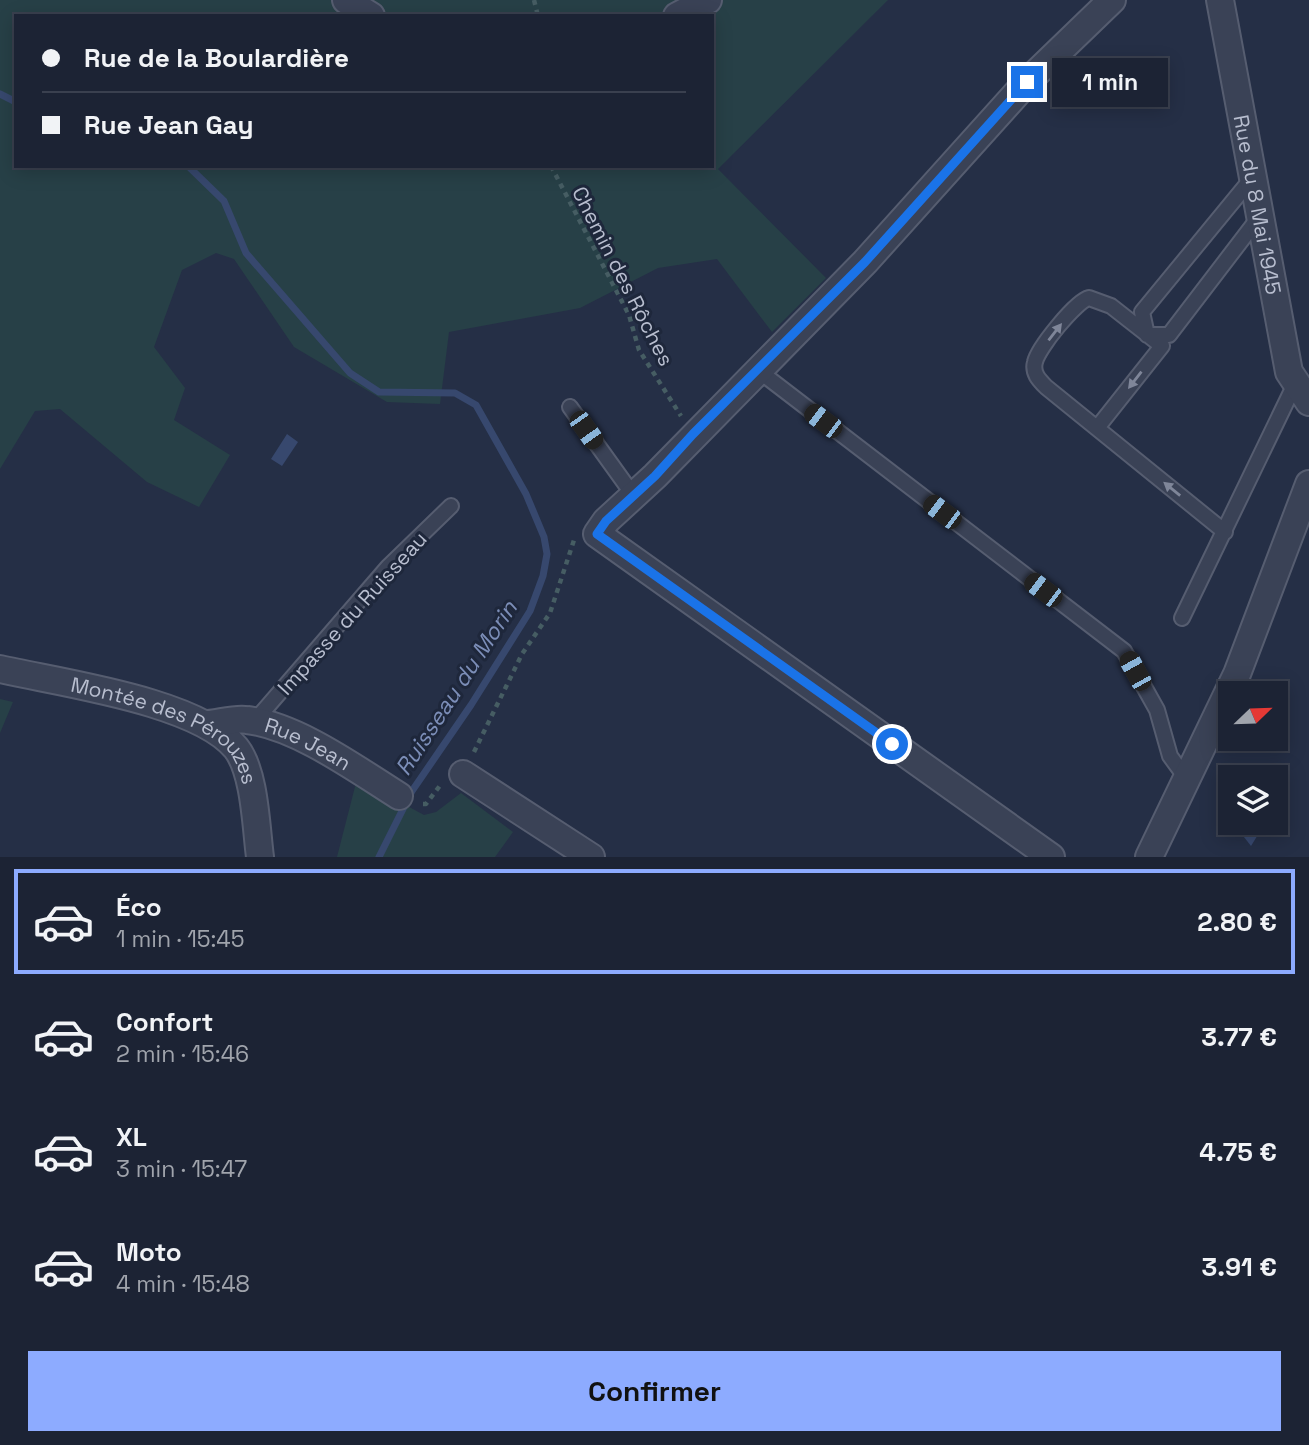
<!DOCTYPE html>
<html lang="fr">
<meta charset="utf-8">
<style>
body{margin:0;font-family:"Space Grotesk",sans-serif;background:#252b3c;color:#f1f3f6;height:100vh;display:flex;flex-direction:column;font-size:26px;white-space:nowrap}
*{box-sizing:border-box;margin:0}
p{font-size:23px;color:#a0a4ac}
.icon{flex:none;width:38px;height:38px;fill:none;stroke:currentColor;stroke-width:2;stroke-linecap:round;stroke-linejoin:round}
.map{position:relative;height:857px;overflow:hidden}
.drawer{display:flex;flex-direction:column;background:#1c2334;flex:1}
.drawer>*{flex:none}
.guide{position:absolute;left:14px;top:14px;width:700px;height:154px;border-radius:0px;box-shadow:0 4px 18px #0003,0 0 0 2px #3a404f;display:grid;align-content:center;height:154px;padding:0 28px;background:#1c2334}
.needle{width:46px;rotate:67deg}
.tools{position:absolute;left:1218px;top:681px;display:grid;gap:14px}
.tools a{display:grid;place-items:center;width:70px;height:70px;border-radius:0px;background:#1c2334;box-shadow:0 4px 18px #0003,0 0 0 2px #3a404f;font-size:35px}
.end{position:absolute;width:32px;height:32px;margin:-16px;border:9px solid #1a73e8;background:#fff;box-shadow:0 0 0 4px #fff}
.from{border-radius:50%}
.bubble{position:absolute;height:49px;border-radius:0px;background:#1c2334;box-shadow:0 4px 18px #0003,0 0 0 2px #3a404f;font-size:23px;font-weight:600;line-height:49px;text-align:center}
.car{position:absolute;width:21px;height:42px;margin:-21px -10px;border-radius:9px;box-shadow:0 0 5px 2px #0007;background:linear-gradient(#222 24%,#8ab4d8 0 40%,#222 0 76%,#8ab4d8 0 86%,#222 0)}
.guide b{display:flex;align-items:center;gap:24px;height:66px;font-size:26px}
.guide b+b{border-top:2px solid #3a404f}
.guide i{width:18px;height:18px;background:#f1f3f6}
ul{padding:12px 0 0;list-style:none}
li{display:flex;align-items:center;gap:21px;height:105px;margin:0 14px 10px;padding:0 14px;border:4px solid transparent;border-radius:0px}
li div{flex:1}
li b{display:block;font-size:26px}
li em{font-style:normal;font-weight:600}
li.on{border-color:#8dabff}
li>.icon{width:63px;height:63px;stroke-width:1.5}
.action{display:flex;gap:14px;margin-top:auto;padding:14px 28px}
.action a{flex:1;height:80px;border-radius:0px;background:#8dabff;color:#111;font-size:28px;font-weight:600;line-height:80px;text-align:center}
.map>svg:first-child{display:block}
.green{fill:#274047;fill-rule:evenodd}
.water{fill:#37486e}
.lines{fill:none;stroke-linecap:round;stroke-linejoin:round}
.stream{stroke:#37486e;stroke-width:7}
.lane-casing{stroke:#565d70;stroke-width:18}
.street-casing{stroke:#565d70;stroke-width:30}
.path{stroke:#465d63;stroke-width:4.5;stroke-dasharray:5 5;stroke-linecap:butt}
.lane{stroke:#3a4256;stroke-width:14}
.street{stroke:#3a4256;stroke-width:26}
.oneway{fill:#7f8699}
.route{stroke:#1a73e8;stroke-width:9}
.labels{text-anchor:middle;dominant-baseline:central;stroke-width:6;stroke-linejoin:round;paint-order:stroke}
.street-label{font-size:21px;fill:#b8becf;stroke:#1e273b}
.water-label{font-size:23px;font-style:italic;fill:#7c8eb8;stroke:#1e273b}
</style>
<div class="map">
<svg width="1309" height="857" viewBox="0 0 1309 857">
<rect width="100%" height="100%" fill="#252f46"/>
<path class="green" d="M0,0H888L718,169L826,278L772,332L717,259L658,268L580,308L449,332L440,404L387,402L294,347L234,259L216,253L182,270L154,347L185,388L174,420L230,455L199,507L147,482L60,409L35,411L0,469ZM16,16H712V166H16Z
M0,699L13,702L0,733Z
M357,779L424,815L436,812L461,793L513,832L495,857H337Z"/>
<path class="water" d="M287,434L298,442L282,466L271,459Z
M1233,823H1251L1259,833L1251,846Z"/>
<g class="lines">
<path class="stream" d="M0,94L16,102
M188,166L224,201L246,253L350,373L379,392L455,393L476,405L526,494L544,537L547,554L543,576L530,611L471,705L412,791L379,857"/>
<g class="lane-casing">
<path id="lane" d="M1147,335L1142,312L1253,177
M1147,335H1169L1260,216
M759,371L1124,651L1157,710L1170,756L1186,778
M570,407L634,496
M1097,428L1162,346L1111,306L1089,298C1076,301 1038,348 1035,362C1032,373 1039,380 1046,387L1225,532
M1182,618L1295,384
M254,722L388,567L451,506"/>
</g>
<g class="street-casing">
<g id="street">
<path d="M346,0L371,16"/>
<path id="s1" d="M1220,0L1289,372L1309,402"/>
<path d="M677,16L708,0"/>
<path id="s2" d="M0,669C61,683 197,701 236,748C255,772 256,827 260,857"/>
<path id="s3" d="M208,724C220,723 235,718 247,720C297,726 356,769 399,796"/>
<path d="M463,774L591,857"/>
<path d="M1051,857L597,534L606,521L655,476L865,262L1027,82L1112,0"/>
<path d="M1149,857L1237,674L1309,484"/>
</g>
</g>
<path class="path" d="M534,0L538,16
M551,166L629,315L639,350L681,416
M474,752L522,654L550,613L574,540
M423,804H426L442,783"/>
<use href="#lane" class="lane"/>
<use href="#street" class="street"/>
</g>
<defs><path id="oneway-solid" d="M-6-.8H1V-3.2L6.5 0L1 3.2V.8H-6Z" transform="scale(1.75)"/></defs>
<g class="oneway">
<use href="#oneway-solid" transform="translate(1055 332) rotate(-52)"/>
<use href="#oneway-solid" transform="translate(1135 380) rotate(128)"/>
<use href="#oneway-solid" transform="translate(1172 489) rotate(-141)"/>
</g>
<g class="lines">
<path class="route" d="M892,744L597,534L606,521L655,476L693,434L865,262L1027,82"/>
</g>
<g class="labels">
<g class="street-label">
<text stroke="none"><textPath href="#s1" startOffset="208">Rue du 8 Mai 1945</textPath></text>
<text transform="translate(623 276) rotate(63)">Chemin des Rôches</text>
<text transform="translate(352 613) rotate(-48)">Impasse du Ruisseau</text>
<text stroke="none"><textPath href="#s2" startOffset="182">Montée des Pérouzes</textPath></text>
<text stroke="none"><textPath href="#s3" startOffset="105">Rue Jean</textPath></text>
</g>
<g class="water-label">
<text transform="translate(456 688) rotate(-57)">Ruisseau du Morin</text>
</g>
</g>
</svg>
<div class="tools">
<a><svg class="needle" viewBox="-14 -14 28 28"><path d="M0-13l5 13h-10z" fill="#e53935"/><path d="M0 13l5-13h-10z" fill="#a0a4ac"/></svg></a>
<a><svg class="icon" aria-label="layers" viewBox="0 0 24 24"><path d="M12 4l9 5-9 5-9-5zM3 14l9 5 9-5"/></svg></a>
</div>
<i class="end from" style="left:892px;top:744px"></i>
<i class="end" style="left:1027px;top:82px"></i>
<div class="bubble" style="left:1052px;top:58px;width:116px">1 min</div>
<i class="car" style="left:823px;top:421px;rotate:307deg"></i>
<i class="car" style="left:586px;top:430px;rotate:145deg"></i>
<i class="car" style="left:942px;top:512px;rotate:307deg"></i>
<i class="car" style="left:1043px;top:590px;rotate:307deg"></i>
<i class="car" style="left:1135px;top:671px;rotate:331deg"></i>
<div class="guide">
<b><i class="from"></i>Rue de la Boulardière</b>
<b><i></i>Rue Jean Gay</b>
</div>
</div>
<section class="drawer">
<ul>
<li class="on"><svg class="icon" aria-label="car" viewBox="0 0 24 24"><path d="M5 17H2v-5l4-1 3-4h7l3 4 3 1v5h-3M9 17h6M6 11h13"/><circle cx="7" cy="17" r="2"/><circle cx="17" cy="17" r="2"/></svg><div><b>Éco</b><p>1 min · 15:45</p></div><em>2.80 €</em></li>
<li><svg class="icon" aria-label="car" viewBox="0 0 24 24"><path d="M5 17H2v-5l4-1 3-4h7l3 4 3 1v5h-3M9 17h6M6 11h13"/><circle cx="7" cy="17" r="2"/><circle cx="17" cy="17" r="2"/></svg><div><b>Confort</b><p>2 min · 15:46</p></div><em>3.77 €</em></li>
<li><svg class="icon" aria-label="car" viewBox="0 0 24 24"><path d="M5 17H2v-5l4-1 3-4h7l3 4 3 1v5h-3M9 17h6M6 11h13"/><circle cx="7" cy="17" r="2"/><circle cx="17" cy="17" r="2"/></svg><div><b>XL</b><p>3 min · 15:47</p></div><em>4.75 €</em></li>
<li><svg class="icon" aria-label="car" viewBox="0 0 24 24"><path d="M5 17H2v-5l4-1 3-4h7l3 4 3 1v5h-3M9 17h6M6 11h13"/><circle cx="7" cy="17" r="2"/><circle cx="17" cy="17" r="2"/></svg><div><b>Moto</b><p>4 min · 15:48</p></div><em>3.91 €</em></li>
</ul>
<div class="action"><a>Confirmer</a></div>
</section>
